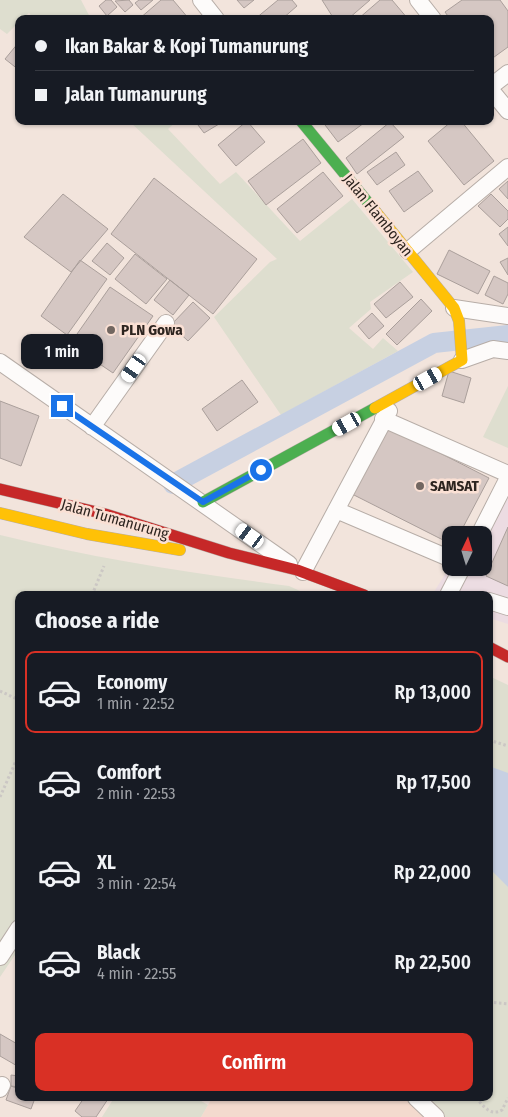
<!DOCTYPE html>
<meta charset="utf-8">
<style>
body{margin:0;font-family:"Fira Sans Condensed",sans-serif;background:#20242c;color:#f1f3f6;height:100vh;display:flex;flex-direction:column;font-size:19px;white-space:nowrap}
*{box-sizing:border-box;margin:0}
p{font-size:16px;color:#9ea1a6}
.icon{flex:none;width:28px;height:28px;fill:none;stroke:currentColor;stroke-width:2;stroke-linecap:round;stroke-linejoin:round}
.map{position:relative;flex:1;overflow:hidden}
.details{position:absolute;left:15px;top:591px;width:478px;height:510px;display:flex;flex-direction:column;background:#171b24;border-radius:10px;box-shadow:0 1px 4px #0004}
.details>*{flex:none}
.guide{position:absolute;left:15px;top:15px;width:479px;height:110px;border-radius:10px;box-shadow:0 1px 4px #0004;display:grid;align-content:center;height:110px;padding:0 20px;background:#171b24}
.needle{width:32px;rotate:4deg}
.buttons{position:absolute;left:442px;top:526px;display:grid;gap:10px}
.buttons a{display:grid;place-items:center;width:50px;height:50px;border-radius:10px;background:#171b24;box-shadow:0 1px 4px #0004;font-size:25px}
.end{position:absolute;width:22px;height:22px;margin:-11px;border:6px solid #1a73e8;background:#fff;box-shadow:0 0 0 2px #fff}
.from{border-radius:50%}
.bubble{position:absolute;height:35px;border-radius:10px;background:#171b24;box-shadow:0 1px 4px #0004;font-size:16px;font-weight:600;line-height:35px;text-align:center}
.car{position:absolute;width:15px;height:30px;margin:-15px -8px;border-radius:6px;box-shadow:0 0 4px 1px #0007;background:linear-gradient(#fff 24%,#345 0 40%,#fff 0 76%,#345 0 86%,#fff 0)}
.guide b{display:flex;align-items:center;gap:18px;height:48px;font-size:19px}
.guide b+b{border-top:1px solid #363941}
.guide i{width:12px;height:12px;background:#f1f3f6}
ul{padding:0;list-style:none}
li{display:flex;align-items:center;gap:15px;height:82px;margin:0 10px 8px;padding:0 10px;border:2px solid transparent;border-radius:10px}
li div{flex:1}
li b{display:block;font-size:19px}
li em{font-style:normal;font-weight:600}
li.on{border-color:#d93025}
li>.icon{width:45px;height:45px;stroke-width:1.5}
h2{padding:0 20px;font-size:22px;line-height:60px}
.primary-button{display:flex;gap:10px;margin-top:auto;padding:10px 20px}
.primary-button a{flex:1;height:58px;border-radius:10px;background:#d93025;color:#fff;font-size:20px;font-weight:600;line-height:58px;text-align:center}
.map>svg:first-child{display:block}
.commercial{fill:#ecdce2}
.built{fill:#f3dace}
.green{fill:#dedecf}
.water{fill:#c7d0e2}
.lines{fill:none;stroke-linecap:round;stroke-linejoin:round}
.canal{stroke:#c7d0e2;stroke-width:20}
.building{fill:#d5c7c3;stroke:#aa9f9b}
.street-casing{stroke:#b7ada7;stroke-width:18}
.fast-casing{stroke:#b7ada7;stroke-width:12}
.slow-casing{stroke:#b7ada7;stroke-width:12}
.jam-casing{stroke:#b7ada7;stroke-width:12}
.path{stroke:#cbc7c4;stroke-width:3;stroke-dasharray:2.5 2.5;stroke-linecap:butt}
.street{stroke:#fdfbfa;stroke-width:16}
.fast{stroke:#4caf50;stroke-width:11}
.slow{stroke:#ffc107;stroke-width:11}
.jam{stroke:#c62828;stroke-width:11}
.route{stroke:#1a73e8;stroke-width:6}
.poi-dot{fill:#726761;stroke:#fae0d4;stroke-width:2}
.labels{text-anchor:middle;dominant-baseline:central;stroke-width:5;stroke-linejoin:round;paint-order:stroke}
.street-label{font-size:15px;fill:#2d241f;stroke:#fae0d4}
.poi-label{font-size:15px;font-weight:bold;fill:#2d241f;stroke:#fae0d4;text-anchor:start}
</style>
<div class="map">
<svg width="508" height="1117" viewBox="0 0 508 1117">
<rect width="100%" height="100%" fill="#f2e4dc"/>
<path class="commercial" d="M508,474V624L489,618V595H432L451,565V568H484V535H470Z"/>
<path class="built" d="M212,1098H416L433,1117H201Z"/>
<path class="green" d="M0,0H81L91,19H34L29,13L22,19H19V22L7,34L0,29Z
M129,121H177L168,129L220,184L236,172L300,241L352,199L413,272L370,302L371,309L349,328L373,349L383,338L398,351L281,415L214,317L270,262L277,259Z
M508,386V448L483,437Z
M0,535C96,559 192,573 289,586L309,595H19V949L0,977Z
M489,676L508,685V1117H440L421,1098H489Z
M114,1098H196L208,1105L201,1117H102Z"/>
<path class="water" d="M489,766L508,773V887L489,868Z"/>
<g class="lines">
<path class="canal" d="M173,484L434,343L508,335"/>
</g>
<path class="building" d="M106,0H111L117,7L107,16L99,6Z
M129,0L133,5L125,12L115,1Z
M139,0H153L141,10L135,3Z
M161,0H173L189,19H139Z
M237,0H254L244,8Z
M278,0H292L297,6L282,19H255Z
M322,0H370L348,19H334Z
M380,0H392L408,19H358Z
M462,0H500L508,11V47L490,60V19H450L445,12Z
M19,42V70L5,59Z
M195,121H224L204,133Z
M247,121L265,142L236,166L218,145Z
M322,121H362L364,123L338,142Z
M452,121H461L494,161L464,185L428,141Z
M390,122L404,137L357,174L346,158Z
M303,139L321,163L266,205L248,181Z
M396,152L405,165L377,185L367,172Z
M418,171L433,191L404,212L389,191Z
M323,172L343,196L297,233L277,209Z
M154,178L257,259L213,314L111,234Z
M508,181V199L499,189Z
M63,194L108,229L71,272L24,237Z
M491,194L508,211V219L500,227L478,206Z
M508,227V246L499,234Z
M107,243L124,258L110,275L92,261Z
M449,250L490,271L478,294L437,274Z
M135,254L167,279L146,304L115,279Z
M508,258V275L500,262Z
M80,260L107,279L67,335L41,316Z
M494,276L508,283V294L503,304L485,295Z
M170,280L189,295L173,315L154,300Z
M400,282L413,297L386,318L374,304Z
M110,287L153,316L113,373L70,344Z
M421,299L432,311L397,345L386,334Z
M193,302L210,318L188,341L171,325Z
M372,313L384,326L369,339L358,326Z
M449,371L471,378L464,403L442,396Z
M242,380L258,402L217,431L202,409Z
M0,401L39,416L21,466L0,458Z
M387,426L489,478L459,535H451V544L352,494Z
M508,527V586L486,576Z
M0,1034L19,1045V1067L0,1056Z
M11,1075L19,1076V1087L11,1086Z
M11,1086L19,1089V1098H35L31,1109L6,1100Z
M84,1098H105L108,1099L96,1117H82L75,1111Z"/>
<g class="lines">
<g class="street-casing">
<path id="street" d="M201,0L216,19
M418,0L433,19
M490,87L508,73
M490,89L508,111
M408,251L508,167
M454,308L508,316
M462,360L493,349L508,351
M0,362L289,564
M383,419L508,474
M92,427L166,323
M336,510L451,559
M479,535L508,478
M303,572L389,411
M448,595L462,568
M489,601L508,607
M0,957L19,928
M0,1089L2,1085
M416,1098L436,1117"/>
</g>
<g class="fast-casing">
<path id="fast" d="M301,121L375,211
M203,502L375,408"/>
</g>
<g class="slow-casing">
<path id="slow" d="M375,408L462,360L459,321L454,308L375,211
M0,513L87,534L180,550"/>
</g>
<g class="jam-casing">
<path id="jam" d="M0,489L105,514L229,553L297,570L364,595
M489,647L508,657"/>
</g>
<path class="path" d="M92,595L104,566
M0,691L19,700
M489,740L508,746
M0,797L19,754
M489,1002L508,1004
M476,1098C483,1105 490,1117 502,1110L508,1098"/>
<use href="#street" class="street"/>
<use href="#fast" class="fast"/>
<use href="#slow" class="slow"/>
<use href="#jam" class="jam"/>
</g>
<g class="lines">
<path class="route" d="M62,406L203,502L261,470"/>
</g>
<g class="poi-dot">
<circle cx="111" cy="330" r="5"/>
<circle cx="420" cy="486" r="5"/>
</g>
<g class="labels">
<g class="street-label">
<text transform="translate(378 215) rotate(51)">Jalan Flamboyan</text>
<text transform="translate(115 519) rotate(16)">Jalan Tumanurung</text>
</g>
<g class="poi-label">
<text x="121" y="330">PLN Gowa</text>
<text x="430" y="486">SAMSAT</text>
</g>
</g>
</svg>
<div class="buttons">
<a><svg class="needle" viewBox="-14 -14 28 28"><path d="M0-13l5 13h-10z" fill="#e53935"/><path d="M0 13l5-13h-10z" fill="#9ea1a6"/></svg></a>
</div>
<i class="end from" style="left:261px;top:470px"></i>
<i class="end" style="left:62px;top:406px"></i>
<div class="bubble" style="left:21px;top:334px;width:82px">1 min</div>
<i class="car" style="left:134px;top:368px;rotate:215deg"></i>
<i class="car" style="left:428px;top:379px;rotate:61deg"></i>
<i class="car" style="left:347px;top:424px;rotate:241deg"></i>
<i class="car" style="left:250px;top:536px;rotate:306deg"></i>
<div class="guide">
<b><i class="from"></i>Ikan Bakar &amp; Kopi Tumanurung</b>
<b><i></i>Jalan Tumanurung</b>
</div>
<section class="details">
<h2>Choose a ride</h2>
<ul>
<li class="on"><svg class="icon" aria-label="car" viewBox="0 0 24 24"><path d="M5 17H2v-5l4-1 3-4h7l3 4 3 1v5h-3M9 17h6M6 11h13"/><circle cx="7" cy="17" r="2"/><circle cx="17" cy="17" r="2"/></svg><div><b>Economy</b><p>1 min · 22:52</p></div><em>Rp 13,000</em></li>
<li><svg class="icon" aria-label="car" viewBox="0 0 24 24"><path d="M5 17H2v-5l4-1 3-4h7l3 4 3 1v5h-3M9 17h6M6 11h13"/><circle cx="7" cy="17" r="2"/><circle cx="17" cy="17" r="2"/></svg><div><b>Comfort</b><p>2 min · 22:53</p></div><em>Rp 17,500</em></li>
<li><svg class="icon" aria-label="car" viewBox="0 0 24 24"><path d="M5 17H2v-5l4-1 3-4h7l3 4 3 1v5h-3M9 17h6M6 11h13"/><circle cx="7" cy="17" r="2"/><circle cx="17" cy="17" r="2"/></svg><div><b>XL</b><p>3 min · 22:54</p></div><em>Rp 22,000</em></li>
<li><svg class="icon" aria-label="car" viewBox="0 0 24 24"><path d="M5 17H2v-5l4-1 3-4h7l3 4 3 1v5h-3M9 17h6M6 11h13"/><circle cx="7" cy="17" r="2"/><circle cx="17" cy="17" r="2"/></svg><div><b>Black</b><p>4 min · 22:55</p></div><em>Rp 22,500</em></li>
</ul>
<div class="primary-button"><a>Confirm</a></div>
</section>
</div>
